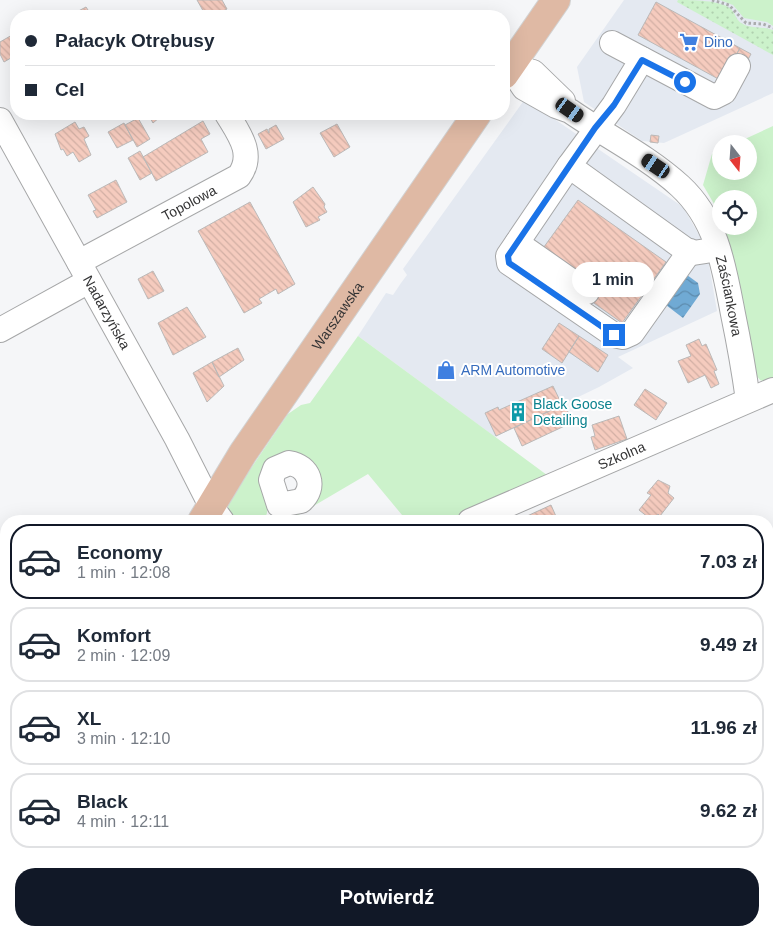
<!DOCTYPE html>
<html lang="pl">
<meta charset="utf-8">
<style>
body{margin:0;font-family:Arial,sans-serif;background:#f2f2f3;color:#1f2937;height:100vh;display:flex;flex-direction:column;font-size:19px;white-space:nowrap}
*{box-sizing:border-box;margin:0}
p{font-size:16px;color:#747a83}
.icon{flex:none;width:28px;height:28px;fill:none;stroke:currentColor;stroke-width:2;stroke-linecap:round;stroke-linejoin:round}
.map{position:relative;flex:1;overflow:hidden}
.panel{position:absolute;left:0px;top:515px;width:774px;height:421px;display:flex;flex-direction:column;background:#fff;border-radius:20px 20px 0 0;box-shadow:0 5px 20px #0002}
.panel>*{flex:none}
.guide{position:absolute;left:10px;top:10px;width:500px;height:110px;border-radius:20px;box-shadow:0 5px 20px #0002;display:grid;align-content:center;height:110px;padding:0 15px;background:#fff}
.needle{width:32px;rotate:163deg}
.fabs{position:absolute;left:712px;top:135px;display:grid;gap:10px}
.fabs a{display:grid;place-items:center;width:45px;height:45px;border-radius:50%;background:#fff;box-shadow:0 5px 20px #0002;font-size:25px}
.end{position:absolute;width:22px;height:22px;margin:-11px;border:6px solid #1a73e8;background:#fff;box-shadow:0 0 0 2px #fff}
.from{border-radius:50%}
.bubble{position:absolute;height:35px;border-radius:18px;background:#fff;box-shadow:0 5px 20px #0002;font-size:16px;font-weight:800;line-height:35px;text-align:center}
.car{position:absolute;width:15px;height:30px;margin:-15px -8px;border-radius:6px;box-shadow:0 0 4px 1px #0007;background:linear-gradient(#222 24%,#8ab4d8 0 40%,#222 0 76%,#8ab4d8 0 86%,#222 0)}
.guide b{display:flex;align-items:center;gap:18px;height:48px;font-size:19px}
.guide b+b{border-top:1px solid #e0e1e3}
.guide i{width:12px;height:12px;background:#1f2937}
ul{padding:9px 0 0;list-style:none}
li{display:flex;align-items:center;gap:15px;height:75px;margin:0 10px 8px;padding:0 5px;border:2px solid #e0e1e3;border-radius:20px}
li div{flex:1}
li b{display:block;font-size:19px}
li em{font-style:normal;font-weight:800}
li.current{border-color:#111827}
li>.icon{width:45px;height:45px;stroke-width:1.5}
.action{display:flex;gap:10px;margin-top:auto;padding:10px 15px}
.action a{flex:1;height:58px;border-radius:20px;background:#111827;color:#fff;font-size:20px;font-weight:800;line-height:58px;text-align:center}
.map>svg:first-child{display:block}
.built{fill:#e4e9f1}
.grass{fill:#ccf2cb}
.forest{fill:url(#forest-firs)}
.garden{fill:url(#garden-dots)}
.water{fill:url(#water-waves)}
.building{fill:url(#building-back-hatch);stroke:#bbb9b8}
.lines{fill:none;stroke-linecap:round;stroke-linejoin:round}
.minor-casing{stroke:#a6a7a8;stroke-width:26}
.major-casing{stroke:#d2d2d2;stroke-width:30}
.path{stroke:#abacae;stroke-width:3;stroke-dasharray:2.5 2.5;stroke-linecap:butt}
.minor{stroke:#fff;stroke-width:24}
.major{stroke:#dfb9a4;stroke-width:28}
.route{stroke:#1a73e8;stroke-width:6}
.labels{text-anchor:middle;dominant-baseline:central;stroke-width:4;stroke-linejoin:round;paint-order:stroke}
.shop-label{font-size:14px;fill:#366cbe;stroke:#fff;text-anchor:start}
.street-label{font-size:14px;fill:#333334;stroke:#fff}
.culture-label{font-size:14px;fill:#0d838f;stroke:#fff;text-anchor:start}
</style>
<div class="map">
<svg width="773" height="936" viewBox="0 0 773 936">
<defs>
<pattern id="forest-firs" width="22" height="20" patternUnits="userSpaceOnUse" patternTransform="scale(1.25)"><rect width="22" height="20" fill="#ccf2cb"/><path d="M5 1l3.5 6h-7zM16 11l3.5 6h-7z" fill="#b0d0af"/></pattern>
<pattern id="garden-dots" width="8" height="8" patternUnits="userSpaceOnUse" patternTransform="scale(1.25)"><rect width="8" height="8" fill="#ccf2cb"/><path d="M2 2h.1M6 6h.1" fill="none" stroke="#b0d0af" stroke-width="1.8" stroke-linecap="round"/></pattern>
<pattern id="water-waves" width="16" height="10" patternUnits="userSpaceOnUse" patternTransform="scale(1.25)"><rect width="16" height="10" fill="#70aad4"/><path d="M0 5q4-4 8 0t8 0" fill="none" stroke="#5d8bad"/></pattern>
<pattern id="building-back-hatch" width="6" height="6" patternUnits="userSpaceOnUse" patternTransform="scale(1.25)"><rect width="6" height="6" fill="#f5cbbe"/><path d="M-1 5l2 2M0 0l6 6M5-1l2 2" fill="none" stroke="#d2afa4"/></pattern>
</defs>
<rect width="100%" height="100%" fill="#f5f6f8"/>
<path class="built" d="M624,0H773V93L664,143L642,141L584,102L577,67Z
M525,99L683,207L706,247L717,311L618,357L633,368L599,387L495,437L358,336L386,293L393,295L401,283L407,275L403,269Z"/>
<path class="grass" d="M720,0H773V26L767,22L744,18L733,5Z
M773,126V380L768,383L760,380L754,373L725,226H749V199H721V216L703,185L712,154L721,149V171H749V144H734Z
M358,336L551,478L449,521H407L368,474L288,521H275L283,511L301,506L297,458L267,502V513L264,521H232L228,506L230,499L288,414L301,405L310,403Z"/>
<path class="forest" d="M616,930H664L663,936H619Z"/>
<path class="garden" d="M678,0C692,0 721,0 731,9C736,14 736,21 743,24C752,29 763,26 773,30V55L677,2Z"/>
<path class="water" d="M687,275L698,283L700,294L683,318L666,305Z
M768,927L773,930V936H689L690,930H768Z"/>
<path class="building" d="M197,0H222L227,9L213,16H206Z
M656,2L740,48L722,81L638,35Z
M86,7L92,16H69Z
M12,35L16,42V55L4,62L0,54V42Z
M740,48L751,54L743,69L732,62Z
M148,114H170L162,119L160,117L153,123Z
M138,118L150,139L137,147L125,125Z
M203,121L210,134L201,139L208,152L156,181L143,157Z
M75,122L79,129L84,127L89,136L84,139L91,155L79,162L73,152L67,156L63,149L61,150L55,134Z
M124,123L133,140L117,148L108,132Z
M337,124L350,147L334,157L320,133Z
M276,125L284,139L266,149L258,134L267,129L269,133V129Z
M651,135L659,136L658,143L650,142Z
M140,151L152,173L140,180L128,158Z
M116,180L127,202L97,218L93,211L96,210L88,195Z
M313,187L325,204L324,207L327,212L318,217L320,220L306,227L293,202Z
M578,200L666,262L622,323L584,296L541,251Z
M250,202L295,284L278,294L276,289L259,299L262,303L244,313L198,231Z
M153,271L164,291L148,299L138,279Z
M187,307L206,337L173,355L158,323Z
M559,323L579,336L562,363L542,349Z
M579,336L608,355L598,372L569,352Z
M699,339L702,346L706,344L717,370L714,371L719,384L711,388L705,375L688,383L678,361L691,356L686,345Z
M238,348L244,360L219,377L212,362Z
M212,362L224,386L207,402L193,373Z
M553,386L562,405L496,436L485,413L498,407L499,410Z
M645,389L667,403L656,420L634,405Z
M564,404L573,422L522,446L514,428Z
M619,416L627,439L595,450L591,437L595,436L592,425Z
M658,480L670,486L668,493L674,498L660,516L658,514L653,521L639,510L651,495L647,493Z
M551,505L558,521H527L525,517Z
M5,773L6,775V790L0,780V776Z
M392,930H430L431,936H394Z
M499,930H537L538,933L528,936L523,934L501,936Z"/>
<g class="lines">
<g class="minor-casing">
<g id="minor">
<path d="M612,43L714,97L724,92L738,66"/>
<path d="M642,59L614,105L569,166L686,250L693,253L706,251"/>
<path id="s1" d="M509,66L524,88L556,106L570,111C606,136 647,156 680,186C717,220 724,267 733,314C739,343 744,371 748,400"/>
<path d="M509,66L533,72L563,101"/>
<path id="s2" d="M0,120L177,439L211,506L222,521"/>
<path d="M569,166L508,256L509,263L515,267L614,335L623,337L632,333L690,251"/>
<path d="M517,243L587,292"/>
<path id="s3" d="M79,262L239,176C255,154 239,134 227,114"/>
<path d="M0,330L89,281"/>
<path d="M289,463C309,466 317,487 301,501L279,505L271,480L275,469Z"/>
<path id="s4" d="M470,521L773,390"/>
<path d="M0,930L3,936"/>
<path d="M338,930V936"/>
</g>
</g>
<g class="major-casing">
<g id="major">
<path d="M504,75L556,0"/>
<path id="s5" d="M202,521L243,453L477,114"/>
<path d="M63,936L65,930"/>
</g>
</g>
<path class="path" d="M712,0L729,5L746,23L763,24L773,28"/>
<use href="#minor" class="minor"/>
<use href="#major" class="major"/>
</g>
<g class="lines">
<path class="route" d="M614,335L515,267L509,263L508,256L595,128L614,105L642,60L685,82"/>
</g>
<defs>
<g id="supermarket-bare" transform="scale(1.5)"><path d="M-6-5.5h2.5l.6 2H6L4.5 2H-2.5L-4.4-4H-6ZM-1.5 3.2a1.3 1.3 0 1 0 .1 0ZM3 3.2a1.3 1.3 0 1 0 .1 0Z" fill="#3f7fe0" stroke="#fff" stroke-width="2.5" paint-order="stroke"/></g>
<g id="shop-bare" transform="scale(1.5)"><path d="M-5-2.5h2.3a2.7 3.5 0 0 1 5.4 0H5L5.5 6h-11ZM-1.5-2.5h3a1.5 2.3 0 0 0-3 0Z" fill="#3f7fe0" stroke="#fff" stroke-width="2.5" paint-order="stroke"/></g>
<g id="building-bare" transform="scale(1.5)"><path d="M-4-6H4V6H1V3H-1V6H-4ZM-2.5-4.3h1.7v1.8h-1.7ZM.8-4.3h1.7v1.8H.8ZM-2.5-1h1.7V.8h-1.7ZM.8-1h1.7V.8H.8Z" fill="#0f9aa8" stroke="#fff" stroke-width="2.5" paint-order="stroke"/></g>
</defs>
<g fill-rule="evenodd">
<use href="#supermarket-bare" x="689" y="42"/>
<use href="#shop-bare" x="446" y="370"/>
<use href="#building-bare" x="518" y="412"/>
</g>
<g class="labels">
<g class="shop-label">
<text x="704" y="42">Dino</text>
<text x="461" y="370">ARM Automotive</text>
</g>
<g class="street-label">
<text stroke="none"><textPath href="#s3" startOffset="125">Topolowa</textPath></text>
<text stroke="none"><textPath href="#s1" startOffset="334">Zaściankowa</textPath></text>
<text stroke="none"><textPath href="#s2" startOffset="220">Nadarzyńska</textPath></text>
<text stroke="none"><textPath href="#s5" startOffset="246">Warszawska</textPath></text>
<text stroke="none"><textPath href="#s4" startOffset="165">Szkolna</textPath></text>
</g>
<g class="culture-label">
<text x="533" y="404">Black Goose<tspan x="533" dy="16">Detailing</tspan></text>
</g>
</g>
</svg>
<div class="fabs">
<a><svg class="needle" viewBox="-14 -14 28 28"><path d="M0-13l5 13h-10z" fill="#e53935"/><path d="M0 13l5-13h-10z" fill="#747a83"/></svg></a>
<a><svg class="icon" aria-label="locate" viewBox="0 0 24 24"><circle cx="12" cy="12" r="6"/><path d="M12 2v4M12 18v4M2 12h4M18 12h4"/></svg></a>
</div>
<i class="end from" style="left:685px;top:82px"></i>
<i class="end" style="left:614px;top:335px"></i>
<div class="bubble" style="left:572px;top:262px;width:82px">1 min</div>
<i class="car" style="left:570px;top:110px;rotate:125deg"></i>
<i class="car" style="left:656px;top:166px;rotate:304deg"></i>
<div class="guide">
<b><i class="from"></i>Pałacyk Otrębusy</b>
<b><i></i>Cel</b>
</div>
<section class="panel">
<ul>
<li class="current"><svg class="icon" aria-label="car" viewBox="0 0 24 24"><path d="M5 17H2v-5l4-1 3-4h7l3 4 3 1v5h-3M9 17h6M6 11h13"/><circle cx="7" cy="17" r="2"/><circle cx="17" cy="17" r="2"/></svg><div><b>Economy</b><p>1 min · 12:08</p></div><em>7.03 zł</em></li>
<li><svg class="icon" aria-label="car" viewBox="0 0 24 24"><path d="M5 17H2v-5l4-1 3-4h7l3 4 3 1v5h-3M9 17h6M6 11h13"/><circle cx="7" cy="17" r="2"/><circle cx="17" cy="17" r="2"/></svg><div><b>Komfort</b><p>2 min · 12:09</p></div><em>9.49 zł</em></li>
<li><svg class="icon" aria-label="car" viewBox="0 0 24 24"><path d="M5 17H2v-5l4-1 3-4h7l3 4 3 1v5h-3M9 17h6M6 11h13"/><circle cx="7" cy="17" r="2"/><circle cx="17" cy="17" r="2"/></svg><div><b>XL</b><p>3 min · 12:10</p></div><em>11.96 zł</em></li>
<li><svg class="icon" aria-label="car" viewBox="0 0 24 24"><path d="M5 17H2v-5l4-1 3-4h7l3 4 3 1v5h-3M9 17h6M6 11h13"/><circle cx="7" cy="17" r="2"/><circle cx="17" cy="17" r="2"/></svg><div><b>Black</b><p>4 min · 12:11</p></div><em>9.62 zł</em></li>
</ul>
<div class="action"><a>Potwierdź</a></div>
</section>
</div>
